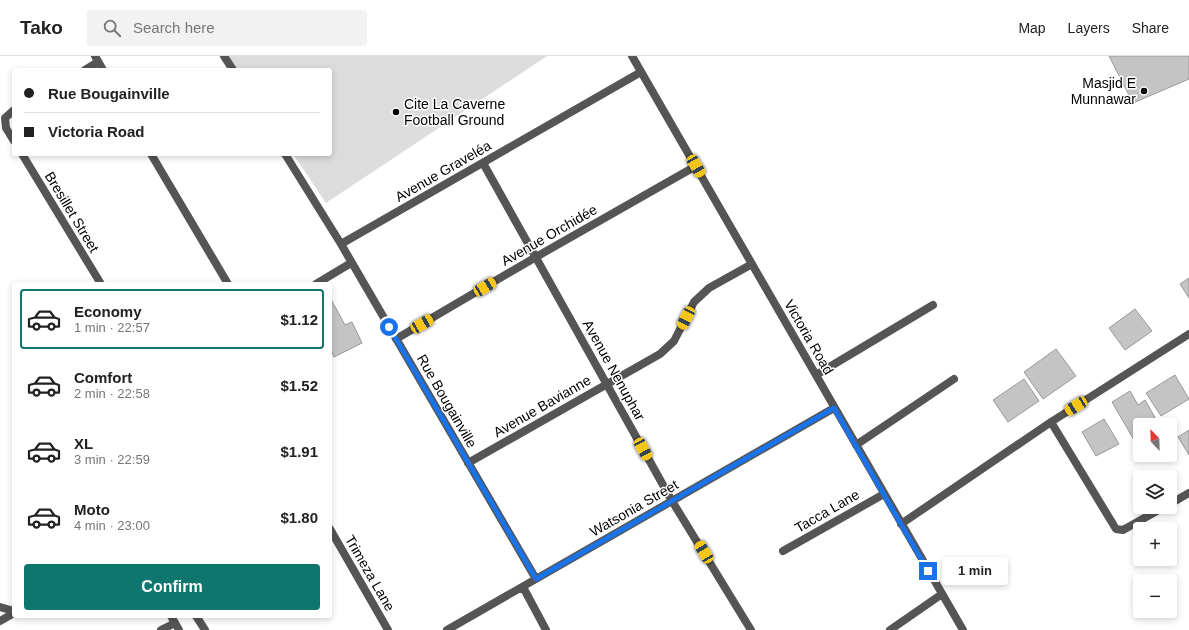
<!DOCTYPE html>
<meta charset="utf-8">
<style>
body{margin:0;font-family:Helvetica,sans-serif;background:#f2f2f2;color:#222;height:100vh;display:flex;flex-direction:column;font-size:15px;white-space:nowrap}
*{box-sizing:border-box;margin:0}
p{font-size:13px;color:#767676}
.icon{flex:none;width:22px;height:22px;fill:none;stroke:currentColor;stroke-width:2;stroke-linecap:round;stroke-linejoin:round}
.map{position:relative;flex:1;overflow:hidden}
.sheet{position:absolute;left:12px;top:226px;width:320px;height:336px;display:flex;flex-direction:column;background:#fff;border-radius:4px;box-shadow:0 2px 6px #0003}
.sheet>*{flex:none}
.top-card{position:absolute;left:12px;top:12px;width:320px;height:88px;border-radius:4px;box-shadow:0 2px 6px #0003;display:grid;align-content:center;height:88px;padding:0 12px;background:#fff}
.needle{width:26px;rotate:337deg}
.buttons{position:absolute;left:1133px;top:362px;display:grid;gap:8px}
.buttons a{display:grid;place-items:center;width:44px;height:44px;border-radius:4px;background:#fff;box-shadow:0 2px 6px #0003;font-size:20px}
.end{position:absolute;width:18px;height:18px;margin:-9px;border:5px solid #1a73e8;background:#fff;box-shadow:0 0 0 2px #fff}
.from{border-radius:50%}
.bubble{position:absolute;height:28px;border-radius:4px;background:#fff;box-shadow:0 2px 6px #0003;font-size:13px;font-weight:700;line-height:28px;text-align:center}
.car{position:absolute;width:12px;height:24px;margin:-12px -6px;border-radius:5px;box-shadow:0 0 3px 1px #0007;background:linear-gradient(#f5c518 24%,#345 0 40%,#f5c518 0 76%,#345 0 86%,#f5c518 0)}
.top-card b{display:flex;align-items:center;gap:14px;height:38px;font-size:15px}
.top-card b+b{border-top:1px solid #e0e0e0}
.top-card i{width:10px;height:10px;background:#222}
ul{padding:7px 0 0;list-style:none}
li{display:flex;align-items:center;gap:12px;height:60px;margin:0 8px 6px;padding:0 4px;border:2px solid transparent;border-radius:4px}
li div{flex:1}
li b{display:block;font-size:15px}
li em{font-style:normal;font-weight:700}
li.on{border-color:#0f766e}
li>.icon{width:36px;height:36px;stroke-width:1.5}
.action{display:flex;gap:8px;margin-top:auto;padding:8px 12px}
.action a{flex:1;height:46px;border-radius:4px;background:#0f766e;color:#fff;font-size:16px;font-weight:700;line-height:46px;text-align:center}
header{display:flex;align-items:center;gap:24px;box-sizing:border-box;height:56px;padding:0 20px;background:#fff;border-bottom:1px solid #e0e0e0}
header strong{font-size:19px}
nav{display:flex;gap:22px;margin-inline-start:auto;font-size:14px}
.search{width:280px;height:36px;background:#f2f2f2;display:flex;align-items:center;gap:10px;box-sizing:border-box;padding:0 14px;border-radius:4px;color:#767676;font-size:15px}
.map>svg:first-child{display:block}
.green{fill:#dcdcdc}
.building{fill:#c4c4c4;stroke:#999}
.lines{fill:none;stroke-linecap:round;stroke-linejoin:round}
.street{stroke:#555;stroke-width:8}
.route{stroke:#1a73e8;stroke-width:5}
.poi-dot{fill:#000;stroke:#fff;stroke-width:1.5}
.labels{text-anchor:middle;dominant-baseline:central;stroke-width:3;stroke-linejoin:round;paint-order:stroke}
.poi-label{font-size:14px;fill:#000;stroke:#fff;text-anchor:end}
.street-label{font-size:14px;fill:#000;stroke:#fff}
</style>
<header>
<strong>Tako</strong>
<div class="search"><svg class="icon" aria-label="search" viewBox="0 0 24 24"><circle cx="10" cy="10" r="6"/><path d="M15 15l6 6"/></svg>Search here</div>
<nav><a>Map</a><a>Layers</a><a>Share</a></nav>
</header>
<div class="map">
<svg width="1189" height="574" viewBox="0 0 1189 574">
<rect width="100%" height="100%" fill="#fff"/>
<path class="green" d="M227,0H547L326,147L293,98H330V14H237Z"/>
<path class="building" d="M1109,0H1189V23L1133,47Z
M1189,222V242L1180,228Z
M332,245L345,269L352,266L362,287L334,301L330,292V247Z
M1135,253L1152,275L1125,294L1109,272Z
M1056,293L1076,320L1043,343L1024,316Z
M1175,319L1189,343L1161,360L1146,337Z
M1024,323L1039,345L1008,366L993,344Z
M1130,335L1138,349L1145,344L1157,365L1151,369H1140V390L1138,391L1112,346Z
M1104,363L1119,388L1096,400L1082,376Z
M1189,374V399L1178,381Z"/>
<g class="lines">
<path class="street" d="M95,0L103,14
M224,0L233,14
M632,0L963,574
M85,14L98,6
M14,54L5,62L6,72L14,85
M22,98L101,228
M151,98L228,228
M285,98L341,188L536,523
M483,107L672,445L751,574
M341,188L641,16
M316,228L351,207
M396,283L536,201L696,110
M816,319L933,249
M1051,366L1116,473L1123,474L1164,451
M856,389L954,323
M468,407L660,298L674,285L694,246L709,232L752,208
M1170,448L1189,437
M901,468L1051,366L1189,278
M330,473L388,574
M783,495L884,438
M523,531L546,574
M0,551L14,555
M171,560L179,574
M196,560L205,574
M0,565L14,557
M161,574L175,567
M447,574L834,352
M890,574L942,538"/>
</g>
<g class="lines">
<path class="route" d="M389,271L536,523L834,352L928,515"/>
</g>
<g class="poi-dot">
<circle cx="1144" cy="35" r="4"/>
<circle cx="396" cy="56" r="4"/>
</g>
<g class="labels">
<g class="poi-label">
<text x="1136" y="27">Masjid E<tspan x="1136" dy="16">Munnawar</tspan></text>
<text x="404" y="48" text-anchor="start">Cite La Caverne<tspan x="404" dy="16">Football Ground</tspan></text>
</g>
<g class="street-label">
<text transform="translate(443 115) rotate(-30)">Avenue Graveléa</text>
<text transform="translate(72 156) rotate(59)">Bresillet Street</text>
<text transform="translate(549 179) rotate(-30)">Avenue Orchidée</text>
<text transform="translate(809 281) rotate(60)">Victoria Road</text>
<text transform="translate(614 314) rotate(61)">Avenue Nenuphar</text>
<text transform="translate(447 345) rotate(60)">Rue Bougainville</text>
<text transform="translate(542 350) rotate(-30)">Avenue Bavianne</text>
<text transform="translate(634 452) rotate(-30)">Watsonia Street</text>
<text transform="translate(827 455) rotate(-30)">Tacca Lane</text>
<text transform="translate(370 517) rotate(60)">Trimeza Lane</text>
</g>
</g>
</svg>
<div class="buttons">
<a><svg class="needle" viewBox="-14 -14 28 28"><path d="M0-13l5 13h-10z" fill="#e53935"/><path d="M0 13l5-13h-10z" fill="#767676"/></svg></a>
<a><svg class="icon" aria-label="layers" viewBox="0 0 24 24"><path d="M12 4l9 5-9 5-9-5zM3 14l9 5 9-5"/></svg></a>
<a>+</a>
<a>−</a>
</div>
<i class="end from" style="left:389px;top:271px"></i>
<i class="end" style="left:928px;top:515px"></i>
<div class="bubble" style="left:942px;top:501px;width:66px">1 min</div>
<i class="car" style="left:696px;top:110px;rotate:150deg"></i>
<i class="car" style="left:485px;top:231px;rotate:59deg"></i>
<i class="car" style="left:686px;top:262px;rotate:207deg"></i>
<i class="car" style="left:422px;top:268px;rotate:60deg"></i>
<i class="car" style="left:1076px;top:350px;rotate:238deg"></i>
<i class="car" style="left:643px;top:393px;rotate:151deg"></i>
<i class="car" style="left:704px;top:496px;rotate:329deg"></i>
<div class="top-card">
<b><i class="from"></i>Rue Bougainville</b>
<b><i></i>Victoria Road</b>
</div>
<section class="sheet">
<ul>
<li class="on"><svg class="icon" aria-label="car" viewBox="0 0 24 24"><path d="M5 17H2v-5l4-1 3-4h7l3 4 3 1v5h-3M9 17h6M6 11h13"/><circle cx="7" cy="17" r="2"/><circle cx="17" cy="17" r="2"/></svg><div><b>Economy</b><p>1 min · 22:57</p></div><em>$1.12</em></li>
<li><svg class="icon" aria-label="car" viewBox="0 0 24 24"><path d="M5 17H2v-5l4-1 3-4h7l3 4 3 1v5h-3M9 17h6M6 11h13"/><circle cx="7" cy="17" r="2"/><circle cx="17" cy="17" r="2"/></svg><div><b>Comfort</b><p>2 min · 22:58</p></div><em>$1.52</em></li>
<li><svg class="icon" aria-label="car" viewBox="0 0 24 24"><path d="M5 17H2v-5l4-1 3-4h7l3 4 3 1v5h-3M9 17h6M6 11h13"/><circle cx="7" cy="17" r="2"/><circle cx="17" cy="17" r="2"/></svg><div><b>XL</b><p>3 min · 22:59</p></div><em>$1.91</em></li>
<li><svg class="icon" aria-label="car" viewBox="0 0 24 24"><path d="M5 17H2v-5l4-1 3-4h7l3 4 3 1v5h-3M9 17h6M6 11h13"/><circle cx="7" cy="17" r="2"/><circle cx="17" cy="17" r="2"/></svg><div><b>Moto</b><p>4 min · 23:00</p></div><em>$1.80</em></li>
</ul>
<div class="action"><a>Confirm</a></div>
</section>
</div>
